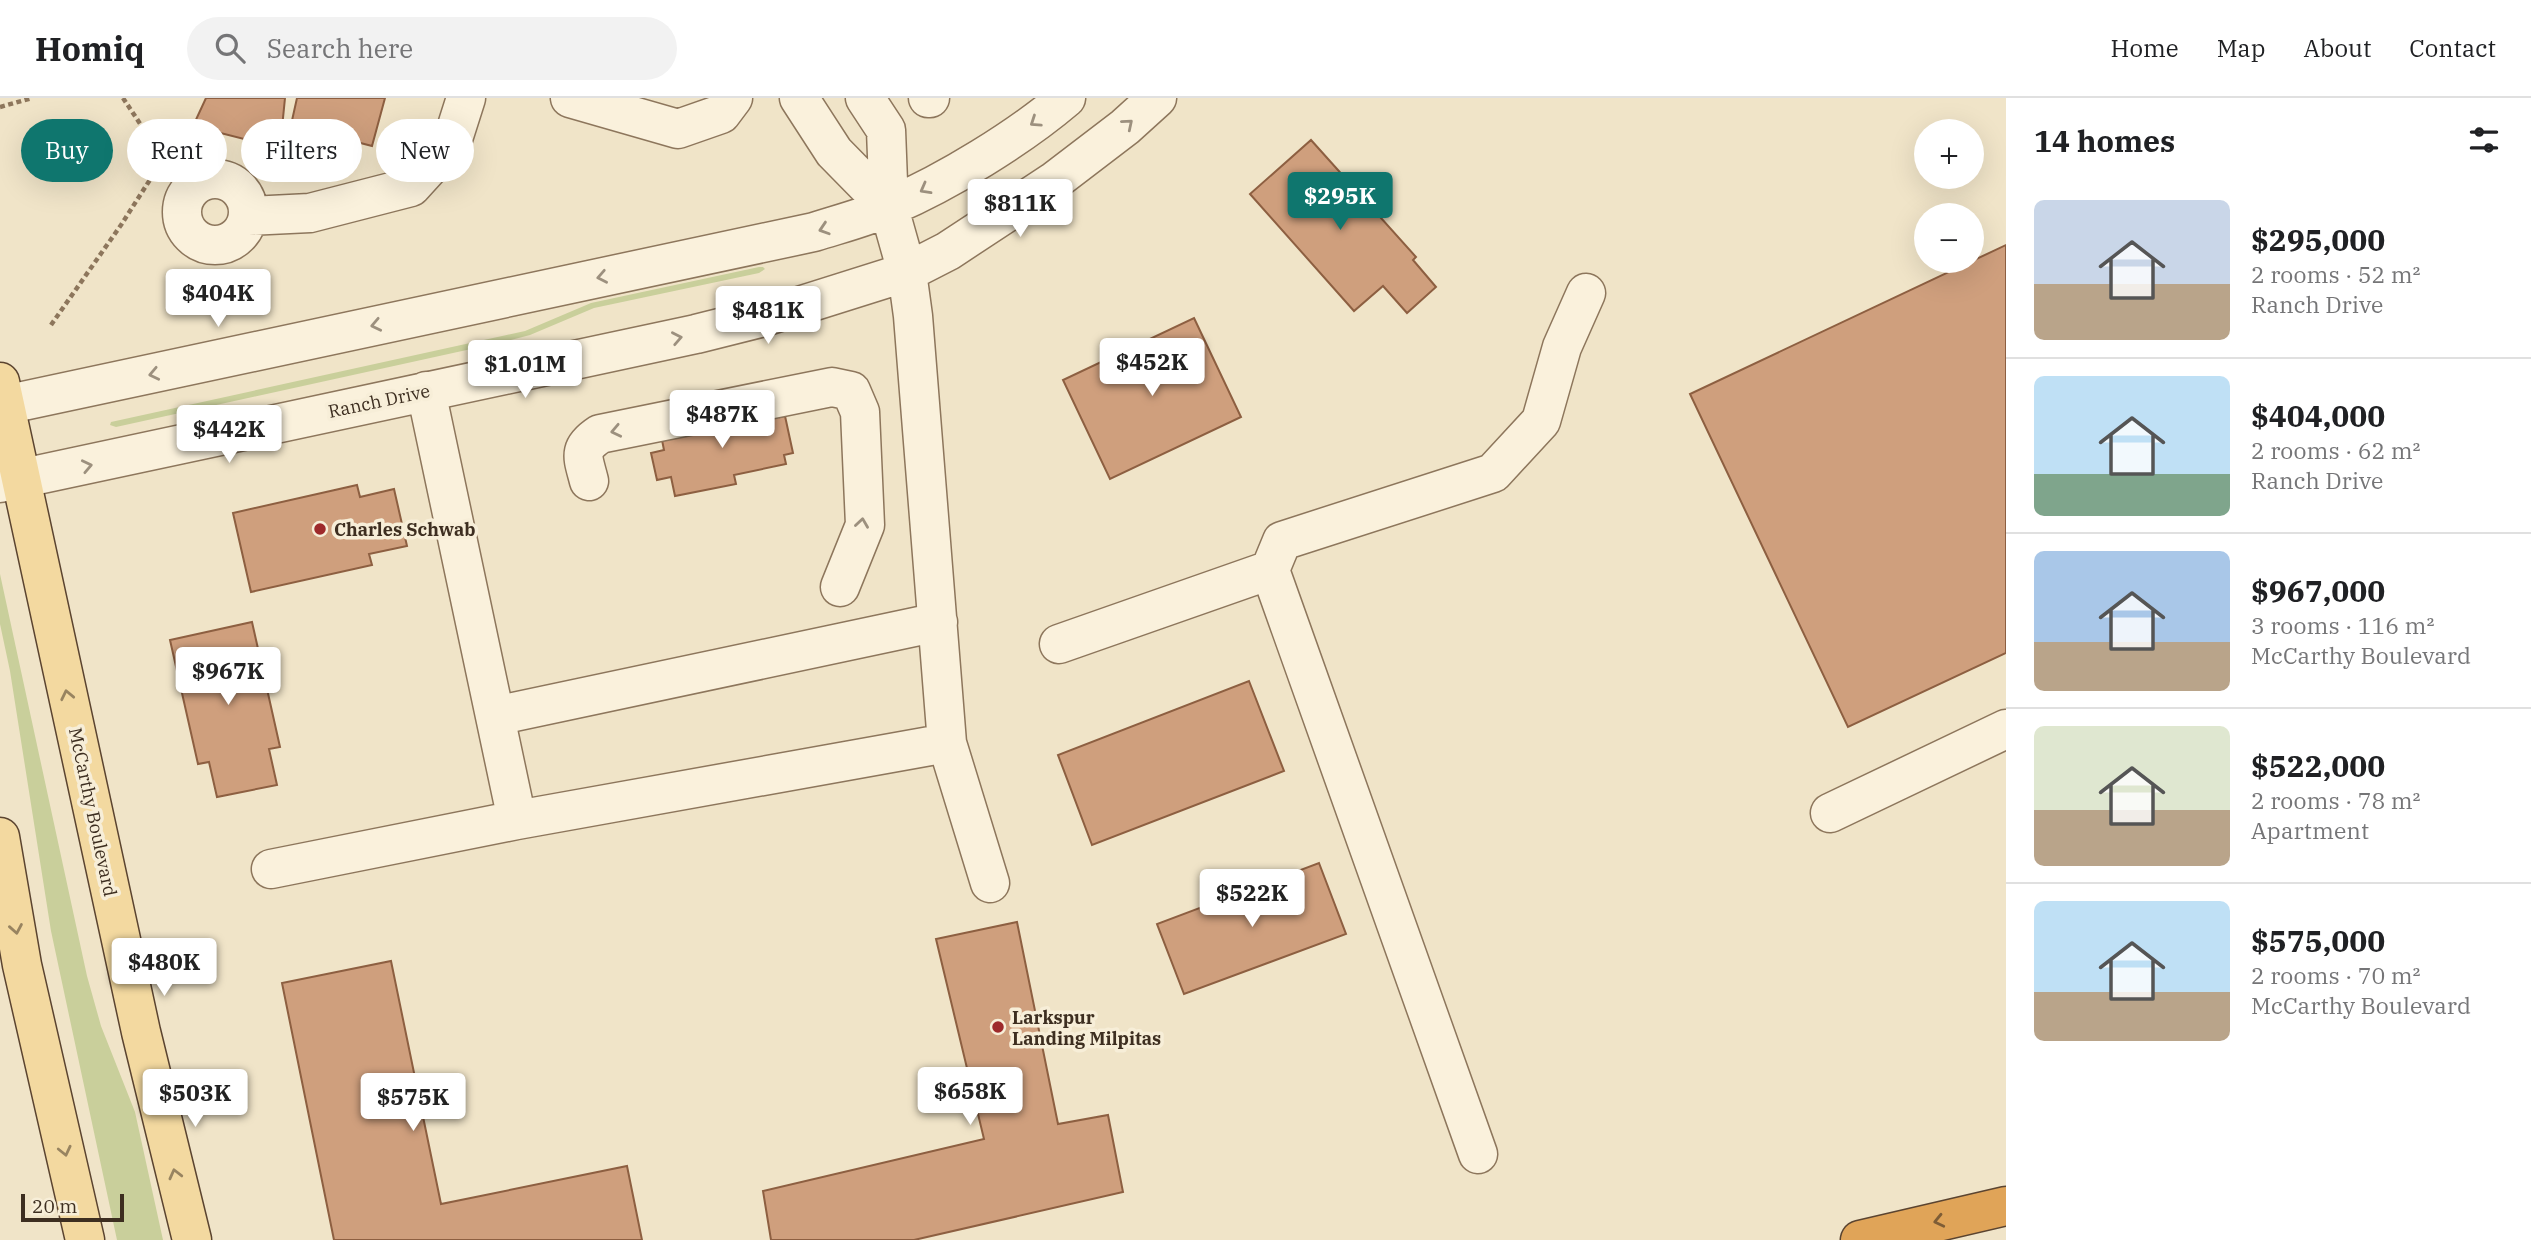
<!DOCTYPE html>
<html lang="en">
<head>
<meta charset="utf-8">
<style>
  body { margin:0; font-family:"IBM Plex Serif",serif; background:#f2f2f2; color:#202124; height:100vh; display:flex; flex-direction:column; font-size:26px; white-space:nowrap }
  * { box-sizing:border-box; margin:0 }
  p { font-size:23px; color:#757577 }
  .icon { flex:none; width:38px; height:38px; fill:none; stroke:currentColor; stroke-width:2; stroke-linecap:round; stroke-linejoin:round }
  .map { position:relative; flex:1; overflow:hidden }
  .side { display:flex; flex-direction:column; background:#fff; width:525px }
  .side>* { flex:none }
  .banner { position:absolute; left:21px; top:21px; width:665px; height:63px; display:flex; gap:14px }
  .controls { position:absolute; left:1914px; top:21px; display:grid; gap:14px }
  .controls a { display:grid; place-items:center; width:70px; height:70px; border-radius:50%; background:#fff; box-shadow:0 7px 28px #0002; font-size:35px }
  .scale { position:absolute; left:21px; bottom:18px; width:103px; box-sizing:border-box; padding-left:7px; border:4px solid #3d2e20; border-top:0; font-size:19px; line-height:24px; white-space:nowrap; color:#3d2e20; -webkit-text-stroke:5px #f7eed8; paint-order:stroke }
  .price { position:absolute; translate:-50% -60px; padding:0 16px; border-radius:7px; background:#fff; color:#222; font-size:23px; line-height:46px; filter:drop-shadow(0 2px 4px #0008) }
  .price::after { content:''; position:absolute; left:50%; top:42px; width:21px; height:16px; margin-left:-10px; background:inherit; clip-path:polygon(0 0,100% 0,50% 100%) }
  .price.on { background:#0f766e; color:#fff }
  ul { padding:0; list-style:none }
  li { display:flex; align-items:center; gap:21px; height:175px; padding:0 28px }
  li+li { border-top:2px solid #e0e0e0 }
  li span { display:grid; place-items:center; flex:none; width:196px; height:140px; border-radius:10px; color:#555 }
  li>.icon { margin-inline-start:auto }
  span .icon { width:84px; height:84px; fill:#fffc; stroke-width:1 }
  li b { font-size:30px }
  h2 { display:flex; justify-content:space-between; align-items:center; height:84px; padding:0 28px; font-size:30px }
  .chip { padding:0 24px; border-radius:32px; background:#fff; box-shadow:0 7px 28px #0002; font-size:24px; line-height:63px }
  .chip.on { background:#0f766e; color:#fff }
  header { display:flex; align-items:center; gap:42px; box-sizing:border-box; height:98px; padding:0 35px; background:#fff; border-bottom:2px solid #e0e0e0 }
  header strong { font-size:33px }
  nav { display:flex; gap:38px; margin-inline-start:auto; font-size:24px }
  .search { width:490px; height:63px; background:#f2f2f2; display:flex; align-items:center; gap:18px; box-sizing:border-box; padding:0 24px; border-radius:38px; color:#757577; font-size:26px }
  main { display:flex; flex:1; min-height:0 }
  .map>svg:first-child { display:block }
  .green { fill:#c9cf9b }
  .building { fill:#cf9f7d; stroke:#8d5f41; stroke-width:2 }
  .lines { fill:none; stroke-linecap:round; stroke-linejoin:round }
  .minor-casing { stroke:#8d765c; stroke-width:41 }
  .major-casing { stroke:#5b4430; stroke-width:41 }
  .highway-casing { stroke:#5b4430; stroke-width:41 }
  .path { stroke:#8d765c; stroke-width:4.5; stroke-dasharray:5 3.5; stroke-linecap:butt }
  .minor { stroke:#faf1dc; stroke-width:38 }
  .major { stroke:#f3d9a0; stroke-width:38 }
  .highway { stroke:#e0a458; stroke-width:38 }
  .oneway { stroke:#9c907e }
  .oneway2 { stroke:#988460 }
  .oneway3 { stroke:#7e5d36 }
  .poi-dot { fill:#9e2a2b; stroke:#f7eed8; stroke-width:2.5 }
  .labels { text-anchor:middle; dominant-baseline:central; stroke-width:7; stroke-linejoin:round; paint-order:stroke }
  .street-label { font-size:18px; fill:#3d2e20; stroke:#f7eed8 }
  .poi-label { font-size:18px; font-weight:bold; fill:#3d2e20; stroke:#f7eed8; text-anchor:start }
</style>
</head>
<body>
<header>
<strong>Homiq</strong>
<div class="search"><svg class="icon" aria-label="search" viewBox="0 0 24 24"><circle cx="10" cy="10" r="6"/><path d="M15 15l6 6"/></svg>Search here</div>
<nav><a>Home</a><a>Map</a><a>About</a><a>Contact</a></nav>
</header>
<main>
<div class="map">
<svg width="2006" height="1142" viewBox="0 0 2006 1142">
  <rect width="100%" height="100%" fill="#f0e4c8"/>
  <path class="green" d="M759,169H763L765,171L759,175L594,210L530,237L503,244L116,329L110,327L111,324L525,233L591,205Z
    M0,476L87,878L101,928L135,1014L163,1142H117L51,833L10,573L0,526Z"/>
  <path class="building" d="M206,0H285L280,50L193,28Z
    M297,0H385L372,48L291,27Z
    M1311,42L1416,159L1413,162L1436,189L1407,215L1383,188L1354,213L1250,96Z
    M2006,147V555L1848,629L1690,296Z
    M1194,220L1241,319L1110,381L1063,282Z
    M777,307L780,319L785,318L793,355L784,357L786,366L734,377L736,386L675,398L671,379L657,382L651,355L664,352L660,332Z
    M357,387L360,399L394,391L407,448L369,456L372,467L251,494L233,415Z
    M252,524L280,649L269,651L277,687L217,699L209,664L198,666L170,542Z
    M1249,583L1284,673L1092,747L1058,657Z
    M1319,765L1346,836L1184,896L1157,826Z
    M1017,824L1058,1026L1108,1017L1123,1094L914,1142H771L763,1093L984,1041L936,841Z
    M391,863L441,1106L627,1068L642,1142H334L282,885Z"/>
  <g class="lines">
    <defs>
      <path id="minor" d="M570,0L678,31L721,16L733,0
        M799,0L834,54L889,110
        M865,0L886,32L889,110L907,174L913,218L947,645L990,785
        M928,0H930
        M182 114a33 33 0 1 1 66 0a33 33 0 1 1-66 0Z
        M248,118L310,115L411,89L452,44L466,0
        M426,293L517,722
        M0,308L814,134C839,126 867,119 891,108C947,84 1019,40 1066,0
        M589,383C583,359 577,351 600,336L832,289L851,293L860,314L865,427L840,489
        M0,385L696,236L764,219L907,174L948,153L1053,84L1125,29L1157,0
        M1059,546L1270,472
        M495,618L938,524
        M1830,715L2006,631
        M271,771L517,722L947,645
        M1478,1056L1270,472L1282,443L1493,375L1541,323L1562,249L1586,195"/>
      <path id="major" d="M0,284L141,934L192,1142
        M0,739L22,867L85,1142"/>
      <path id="highway" d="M1860,1142L2006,1108"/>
    </defs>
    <use href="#minor" class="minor-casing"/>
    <use href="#major" class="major-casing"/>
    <use href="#highway" class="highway-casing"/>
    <path class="path" d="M123,0L141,27L155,40L169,52L195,62L210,81
      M0,9L32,0
      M51,227L121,127L169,52"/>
    <use href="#minor" class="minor"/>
    <use href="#major" class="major"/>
    <use href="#highway" class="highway"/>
  </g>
  <defs><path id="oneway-chevron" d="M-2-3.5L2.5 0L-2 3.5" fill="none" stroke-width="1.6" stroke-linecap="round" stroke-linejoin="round" transform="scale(1.75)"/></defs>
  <g class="oneway">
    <use href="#oneway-chevron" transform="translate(1035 24) rotate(146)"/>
    <use href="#oneway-chevron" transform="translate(1128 26) rotate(-40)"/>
    <use href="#oneway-chevron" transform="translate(925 91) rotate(151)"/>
    <use href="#oneway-chevron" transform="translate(824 131) rotate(162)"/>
    <use href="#oneway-chevron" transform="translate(602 179) rotate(169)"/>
    <use href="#oneway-chevron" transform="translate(376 227) rotate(168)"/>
    <use href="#oneway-chevron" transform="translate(677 240) rotate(-11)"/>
    <use href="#oneway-chevron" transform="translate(154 276) rotate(168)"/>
    <use href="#oneway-chevron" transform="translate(616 333) rotate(168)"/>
    <use href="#oneway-chevron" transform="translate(87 368) rotate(-12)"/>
    <use href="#oneway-chevron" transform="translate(862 425) rotate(-82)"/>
  </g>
  <g class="oneway2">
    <use href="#oneway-chevron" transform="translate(67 597) rotate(-102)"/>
    <use href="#oneway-chevron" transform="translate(16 831) rotate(80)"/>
    <use href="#oneway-chevron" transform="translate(65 1053) rotate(77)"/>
    <use href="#oneway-chevron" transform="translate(175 1076) rotate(-104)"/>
  </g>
  <use class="oneway3" href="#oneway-chevron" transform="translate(1939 1123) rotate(167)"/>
  <g class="poi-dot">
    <circle cx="320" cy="431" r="7"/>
    <circle cx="998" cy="929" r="7"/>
  </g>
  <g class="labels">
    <g class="street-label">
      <text transform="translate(379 303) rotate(-12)">Ranch Drive</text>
      <text transform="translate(93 714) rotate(78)">McCarthy Boulevard</text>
    </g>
    <g class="poi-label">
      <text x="334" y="431">Charles Schwab</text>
      <text x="1012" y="919">Larkspur<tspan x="1012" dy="21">Landing Milpitas</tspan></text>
    </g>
  </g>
</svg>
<div class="controls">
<a>+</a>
<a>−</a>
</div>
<div class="scale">20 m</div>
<b class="price on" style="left:1340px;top:134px">$295K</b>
<b class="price" style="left:1020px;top:141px">$811K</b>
<b class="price" style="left:218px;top:231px">$404K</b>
<b class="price" style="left:768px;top:248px">$481K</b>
<b class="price" style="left:1152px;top:300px">$452K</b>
<b class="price" style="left:525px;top:302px">$1.01M</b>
<b class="price" style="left:722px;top:352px">$487K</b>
<b class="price" style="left:229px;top:367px">$442K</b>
<b class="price" style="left:228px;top:609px">$967K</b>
<b class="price" style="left:1252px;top:831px">$522K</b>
<b class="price" style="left:164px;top:900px">$480K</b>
<b class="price" style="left:970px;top:1029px">$658K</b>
<b class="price" style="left:195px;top:1031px">$503K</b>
<b class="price" style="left:413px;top:1035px">$575K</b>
<div class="banner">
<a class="chip on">Buy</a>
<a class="chip">Rent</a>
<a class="chip">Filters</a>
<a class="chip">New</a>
</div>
</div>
<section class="side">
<h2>14 homes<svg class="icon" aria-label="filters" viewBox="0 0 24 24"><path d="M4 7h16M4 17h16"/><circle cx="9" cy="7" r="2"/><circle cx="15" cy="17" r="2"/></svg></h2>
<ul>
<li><span style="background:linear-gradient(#c9d6e8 60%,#b9a48a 0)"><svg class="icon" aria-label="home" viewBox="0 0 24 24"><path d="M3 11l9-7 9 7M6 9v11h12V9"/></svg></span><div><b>$295,000</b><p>2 rooms · 52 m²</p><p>Ranch Drive</p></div></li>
<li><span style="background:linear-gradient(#bfe0f5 70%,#7fa58c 0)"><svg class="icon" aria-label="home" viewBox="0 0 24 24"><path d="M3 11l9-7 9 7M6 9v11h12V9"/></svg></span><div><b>$404,000</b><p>2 rooms · 62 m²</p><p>Ranch Drive</p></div></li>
<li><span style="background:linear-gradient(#a9c7e8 65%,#b9a48a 0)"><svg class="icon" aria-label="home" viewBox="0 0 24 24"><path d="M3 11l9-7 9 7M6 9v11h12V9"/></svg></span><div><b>$967,000</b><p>3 rooms · 116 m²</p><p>McCarthy Boulevard</p></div></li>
<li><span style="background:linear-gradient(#dfe7d0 60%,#b9a48a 0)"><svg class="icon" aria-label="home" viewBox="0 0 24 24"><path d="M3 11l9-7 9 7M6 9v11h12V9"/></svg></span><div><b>$522,000</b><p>2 rooms · 78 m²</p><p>Apartment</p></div></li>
<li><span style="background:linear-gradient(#bfe0f5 65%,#b9a48a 0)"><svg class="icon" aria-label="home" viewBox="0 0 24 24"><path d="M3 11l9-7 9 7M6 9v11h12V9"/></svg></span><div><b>$575,000</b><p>2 rooms · 70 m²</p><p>McCarthy Boulevard</p></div></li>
</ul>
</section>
</main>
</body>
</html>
